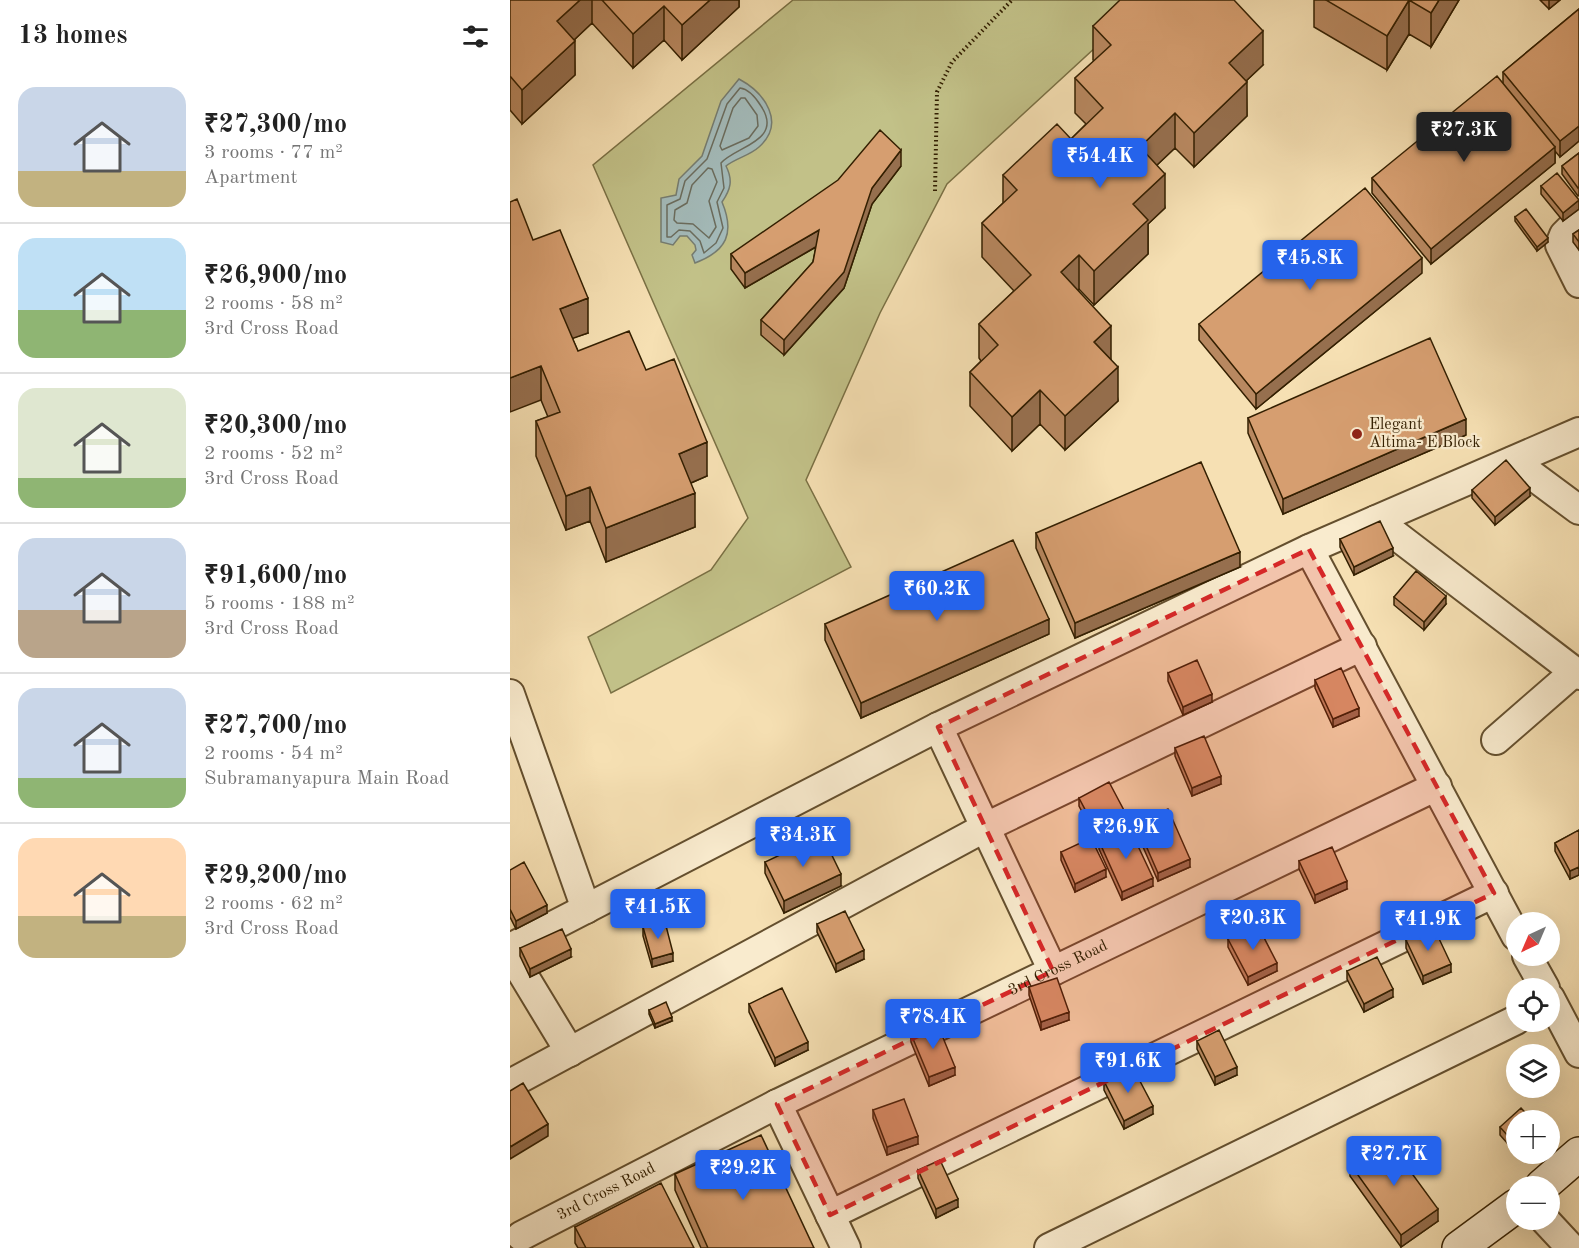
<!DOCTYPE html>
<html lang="en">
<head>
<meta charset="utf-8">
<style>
  body { margin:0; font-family:"Old Standard TT",serif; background:#f2f2f2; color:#222; height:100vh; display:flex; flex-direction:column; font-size:22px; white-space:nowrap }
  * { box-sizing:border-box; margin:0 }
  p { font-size:20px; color:#767676 }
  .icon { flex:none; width:33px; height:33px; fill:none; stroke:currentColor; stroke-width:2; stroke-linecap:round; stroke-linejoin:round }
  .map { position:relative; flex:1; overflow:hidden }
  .drawer { display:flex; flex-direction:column; background:#fff; width:510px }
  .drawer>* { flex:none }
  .needle { width:39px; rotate:224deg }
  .fabs { position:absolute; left:996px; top:912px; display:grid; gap:12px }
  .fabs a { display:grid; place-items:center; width:54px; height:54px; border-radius:50%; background:#fff; box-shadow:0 6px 24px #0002; font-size:30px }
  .price { position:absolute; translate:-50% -51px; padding:0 14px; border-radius:6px; background:#2563eb; color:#fff; font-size:20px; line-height:39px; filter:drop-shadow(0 2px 3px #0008) }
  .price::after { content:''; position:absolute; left:50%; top:36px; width:18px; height:14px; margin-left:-9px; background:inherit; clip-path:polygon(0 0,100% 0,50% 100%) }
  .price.on { background:#222; color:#fff }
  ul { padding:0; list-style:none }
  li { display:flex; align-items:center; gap:18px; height:150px; padding:0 18px }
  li+li { border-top:2px solid #e0e0e0 }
  li span { display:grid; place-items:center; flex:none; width:168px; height:120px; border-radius:18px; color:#555 }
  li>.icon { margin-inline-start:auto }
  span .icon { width:72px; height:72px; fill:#fffc; stroke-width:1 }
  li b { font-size:26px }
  h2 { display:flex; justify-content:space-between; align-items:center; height:72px; padding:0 18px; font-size:26px }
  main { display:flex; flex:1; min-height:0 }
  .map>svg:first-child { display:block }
  .green { fill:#c2c188; stroke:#7a7044; stroke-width:1.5 }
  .water { fill:#a3bab9; stroke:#767c6f; stroke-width:1.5 }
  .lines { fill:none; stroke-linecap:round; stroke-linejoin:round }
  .shore { stroke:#6b6c5d; stroke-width:1.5 }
  .street-casing { stroke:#644f2e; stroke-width:32 }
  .secondary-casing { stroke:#331f01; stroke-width:36 }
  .path { stroke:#331f01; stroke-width:4; stroke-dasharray:1.5 3; stroke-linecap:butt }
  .street { stroke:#f9ebce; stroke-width:28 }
  .secondary { stroke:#f9ebce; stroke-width:33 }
  .wall { fill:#b88860; stroke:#331f01; stroke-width:1.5 }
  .shaded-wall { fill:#966f4e; stroke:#331f01; stroke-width:1.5 }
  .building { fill:#d69e70; stroke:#331f01; stroke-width:1.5 }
  .marked { fill:#d62828; fill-opacity:0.2; stroke:#d62828; stroke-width:4.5; stroke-dasharray:12 8; stroke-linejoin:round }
  .poi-dot { fill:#8f2418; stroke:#f9ebce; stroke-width:2 }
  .labels { text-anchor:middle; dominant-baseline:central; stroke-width:4.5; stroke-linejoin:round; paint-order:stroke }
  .poi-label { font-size:16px; fill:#331f01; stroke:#f9ebce; text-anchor:start }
  .street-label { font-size:16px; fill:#331f01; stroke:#f9ebce }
</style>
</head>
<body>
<main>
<section class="drawer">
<h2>13 homes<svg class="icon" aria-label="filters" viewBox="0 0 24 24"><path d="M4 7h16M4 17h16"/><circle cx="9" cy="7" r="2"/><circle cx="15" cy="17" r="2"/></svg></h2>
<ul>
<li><span style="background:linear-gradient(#c9d6e8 70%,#c2b280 0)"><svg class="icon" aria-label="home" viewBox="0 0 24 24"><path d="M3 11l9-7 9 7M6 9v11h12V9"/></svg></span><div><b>₹27,300/mo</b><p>3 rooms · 77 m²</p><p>Apartment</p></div></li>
<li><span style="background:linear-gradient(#bfe0f5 60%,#8fb573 0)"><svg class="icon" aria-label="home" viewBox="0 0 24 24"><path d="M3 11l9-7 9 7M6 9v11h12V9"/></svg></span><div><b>₹26,900/mo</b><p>2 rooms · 58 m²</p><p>3rd Cross Road</p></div></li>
<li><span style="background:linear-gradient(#dfe7d0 75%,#8fb573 0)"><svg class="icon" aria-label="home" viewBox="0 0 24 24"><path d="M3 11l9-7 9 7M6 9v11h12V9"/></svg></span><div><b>₹20,300/mo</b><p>2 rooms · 52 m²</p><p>3rd Cross Road</p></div></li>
<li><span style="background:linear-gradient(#c9d6e8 60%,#b9a48a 0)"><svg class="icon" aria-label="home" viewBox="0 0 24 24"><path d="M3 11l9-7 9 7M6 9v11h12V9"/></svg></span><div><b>₹91,600/mo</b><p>5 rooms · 188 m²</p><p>3rd Cross Road</p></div></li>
<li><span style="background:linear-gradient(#c9d6e8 75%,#8fb573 0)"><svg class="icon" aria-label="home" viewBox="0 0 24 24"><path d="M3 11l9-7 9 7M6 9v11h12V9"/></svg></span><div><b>₹27,700/mo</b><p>2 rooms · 54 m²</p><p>Subramanyapura Main Road</p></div></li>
<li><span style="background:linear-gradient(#ffd9b3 65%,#c2b280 0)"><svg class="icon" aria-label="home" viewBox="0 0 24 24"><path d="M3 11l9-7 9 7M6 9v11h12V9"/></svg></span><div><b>₹29,200/mo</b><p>2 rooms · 62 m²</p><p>3rd Cross Road</p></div></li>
</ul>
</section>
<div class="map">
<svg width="1069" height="1248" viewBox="0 0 1069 1248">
  <rect width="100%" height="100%" fill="#f6e0b3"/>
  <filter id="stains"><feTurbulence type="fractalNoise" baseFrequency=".00333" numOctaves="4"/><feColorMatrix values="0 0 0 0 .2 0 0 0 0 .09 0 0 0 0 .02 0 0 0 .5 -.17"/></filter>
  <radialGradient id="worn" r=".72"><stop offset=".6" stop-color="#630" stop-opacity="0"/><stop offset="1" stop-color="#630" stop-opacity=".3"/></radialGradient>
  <path class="green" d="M283,0H637L437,184L370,313L296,480L341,567L101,693L78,637L201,570L238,518L83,165Z"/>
  <path class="water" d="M229,79C255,93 276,123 249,147C239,156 226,158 216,166C223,180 221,189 212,202C225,233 217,251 185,263L182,255L186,250L185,245L177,236H170L163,245L151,242V198L166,195L169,179L192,156L211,101Z"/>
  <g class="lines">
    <path class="shore" d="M230,88C239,89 246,98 251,106C274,141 226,146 211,163L214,188L207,202L213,228L206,243L194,253L190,241L180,231L169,230L161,237H157V205L170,199L175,181L197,159L217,104Z
      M231,98H235L247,115L248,126L239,138L212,150L210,146L223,108Z
      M198,168L202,169L207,182L199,201L206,227L199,238L183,224L167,223L164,220L165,210L177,203L182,185Z"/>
    <defs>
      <g id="street">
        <path d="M1069,220L1054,235L1050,245L1069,283"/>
        <path d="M1003,461L1069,510"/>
        <path d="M866,520L1069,675"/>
        <path d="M799,549L1006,936"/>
        <path d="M0,694L76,909"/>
        <path d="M428,727L543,971"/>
        <path d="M986,740L1063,673"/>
        <path d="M0,948L428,727L799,549L1069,432"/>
        <path d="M0,953L60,1052"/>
        <path d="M1017,956L1035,988"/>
        <path d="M1040,998L1069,1053"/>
        <path d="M0,1084L476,827L852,646"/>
        <path d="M267,1104L336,1248"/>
        <path d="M320,1215L984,893"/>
        <path d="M1035,1220L1061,1248"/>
        <path id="s1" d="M11,1236L267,1104L927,786"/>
        <path d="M539,1248L1006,1020"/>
      </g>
      <path id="secondary" d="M1032,1186L1069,1154
        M949,1248L1006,1206"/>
    </defs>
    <use href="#street" class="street-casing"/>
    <use href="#secondary" class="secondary-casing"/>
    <path class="path" d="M425,191L427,92L442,62L502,0"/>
    <use href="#street" class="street"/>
    <use href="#secondary" class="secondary"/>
  </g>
  <path class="wall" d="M0,0H229V7L172,60L154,40L123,68L82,23L64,40L65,75L12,124L0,110Z
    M804,0H949L921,47L899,34L877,70L804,27Z
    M1030,0H1050L1039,9Z
    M1069,9V141L1050,157L1045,151V163L921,264L862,193V178L993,83V72Z
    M583,26L753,65L736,81L737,116L684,167L665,148L647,165L655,208L638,224V254L584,305L569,289L568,290L601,360L608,401L555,450L530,424L502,451L460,406V372L471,361L469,358V324L504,291L472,257V223L493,203V175L561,139L576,124L565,113V78L584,61L583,60Z
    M1069,153V195L1068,196L1052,174V166Z
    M391,166L362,204L334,288L274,355L251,335V320L303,262L306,247L235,288L221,269V254Z
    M1031,186L1069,209L1053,221L1031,194Z
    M1005,217L1038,242L1027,251L1005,221Z
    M1069,230V250L1063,242V234Z
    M23,240L78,333L62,338L68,351L136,370L197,476L181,483L185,527L96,562L80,521L56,530L26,456V421L38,417L31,400Z
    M912,273L746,409L689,340V324Z
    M738,418L956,435L773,514L738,433Z
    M962,490L1020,496L985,525L962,498Z
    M526,533L730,567L565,638L526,548Z
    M830,539L883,556L844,575L830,547Z
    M884,597L936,604L914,630L884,605Z
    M315,624L539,634L351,718L315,640Z
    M658,673L702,702L673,715L658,681Z
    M805,680L849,716L823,727L805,688Z
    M665,748L711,784L682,796L665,756Z
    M569,798L617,824L587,840L569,806Z
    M626,823L680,867L648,881L626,831Z
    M1069,830V875L1060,879L1045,851V843Z
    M589,841L643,886L612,900L589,849Z
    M551,852L596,877L565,892L551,860Z
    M789,861L837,889L805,903L789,869Z
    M255,862L331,886L274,913L255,873Z
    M0,870L37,913L6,929L0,917Z
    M307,924L354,959L326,972L307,932Z
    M133,927L163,961L142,967L133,936Z
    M718,939L767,971L738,985L718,947Z
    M896,940L941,972L913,984L896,948Z
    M10,948L61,957L20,977L10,956Z
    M837,971L883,997L854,1012L837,979Z
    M519,987L559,1020L531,1030L519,995Z
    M239,1004L298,1050L265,1066L239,1012Z
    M139,1010L162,1021L145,1028L139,1014Z
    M401,1034L445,1075L419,1086L401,1042Z
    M687,1041L727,1075L705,1085L687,1049Z
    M594,1081L643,1114L614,1129L594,1090Z
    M363,1110L408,1144L377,1155L363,1118Z
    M1006,1120V1153L990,1135V1127Z
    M840,1164L928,1221L891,1247L840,1176Z
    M408,1170L448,1207L426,1218L408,1178Z
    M165,1174L304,1248H191L165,1190Z
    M65,1227L184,1248H68L65,1243Z"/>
  <path class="shaded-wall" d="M70,0H82V23L47,56V21Z
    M200,0H229V7L172,60V25Z
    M899,0V34L877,70V36Z
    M929,0H949L921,47V13Z
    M1039,0H1050L1039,9Z
    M154,6V40L123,68V34Z
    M753,31V65L719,97V63Z
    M65,41V75L12,124V90Z
    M737,82V116L684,167V133Z
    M665,113V148L630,181V147Z
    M1069,126V141L1050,157V141Z
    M1045,147V163L921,264V249Z
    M391,150V166L362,204L334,288L274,355V340L362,188Z
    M655,174V208L638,224V254L584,305V271L623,204Z
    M1069,200V209L1053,221V213Z
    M309,230V245L235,288V273Z
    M1038,238V242L1027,251V247Z
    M569,255V289L551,306V272Z
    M912,258V273L746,409V394Z
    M78,298V333L50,343V309Z
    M601,326V360L584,342Z
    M31,366V400L0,412V378Z
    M608,367V401L555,450V416Z
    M530,390V424L502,451V417Z
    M956,419V435L773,514V499Z
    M197,442V476L169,488V454Z
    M80,487V521L56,530V496Z
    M1020,488V496L985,525V517Z
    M185,493V527L96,562V528Z
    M883,548V556L844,575V567Z
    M730,552V567L565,638V623Z
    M936,596V604L914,630V622Z
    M539,619V634L351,718V703Z
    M702,694V702L673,715V707Z
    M849,708V716L823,727V719Z
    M711,776V784L682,796V788Z
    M617,816V824L587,840V832Z
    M680,859V867L648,881V873Z
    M1069,867V875L1060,879V871Z
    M596,869V877L565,892V884Z
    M331,874V886L274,913V901Z
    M643,878V886L612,900V892Z
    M837,881V889L805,903V895Z
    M37,905V913L6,929V921Z
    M61,949V957L20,977V969Z
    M354,950V959L326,972V964Z
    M163,953V961L142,967V959Z
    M767,963V971L738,985V977Z
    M941,964V972L913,984V976Z
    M883,989V997L854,1012V1004Z
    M559,1012V1020L531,1030V1022Z
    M162,1017V1021L145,1028V1024Z
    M298,1042V1050L265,1066V1058Z
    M445,1067V1075L419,1086V1077Z
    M727,1067V1075L705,1085V1077Z
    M643,1106V1114L614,1129V1121Z
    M38,1124V1136L0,1159V1147Z
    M408,1136V1144L377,1155V1147Z
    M448,1199V1207L426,1218V1209Z
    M928,1209V1221L891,1247V1235Z"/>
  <path class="building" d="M0,0H70L47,21L65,41L12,90L0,76Z
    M92,0H200L172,25L154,6L123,34Z
    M610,0H724L753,31L719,63L737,82L684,133L665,113L630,147L655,174L623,204L638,220L584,271L569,255L551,272L601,326L584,342L608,367L555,416L530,390L502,417L460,372L488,345L469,324L521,275L472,223L507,190L493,175L547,124L561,139L593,108L565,78L601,45L583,26Z
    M816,0H929L921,13L899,0L877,36Z
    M1069,9V126L1050,141L993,72Z
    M987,76L1045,147L921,249L862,178Z
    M370,130L391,150L362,188L334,272L274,340L251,320L303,262L309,230L235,273L221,254L328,180Z
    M1069,153V187L1068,188L1052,166Z
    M1047,173L1069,200L1053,213L1031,186Z
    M855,188L912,258L746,394L689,324Z
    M7,199L23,240L50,230L78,298L50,309L68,351L119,331L136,370L164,359L197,442L169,454L185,493L96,528L80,487L56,496L26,421L50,412L31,366L0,378V202Z
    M1016,209L1038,238L1027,247L1005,217Z
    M1069,230V242L1063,234Z
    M920,338L956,419L773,499L738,418Z
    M996,460L1020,488L985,517L962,490Z
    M691,462L730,552L565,623L526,533Z
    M870,521L883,548L844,567L830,539Z
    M503,540L539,619L351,703L315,624Z
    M906,571L936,596L914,622L884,597Z
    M687,660L702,694L673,707L658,673Z
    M831,668L849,708L823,719L805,680Z
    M694,736L711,776L682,788L665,748Z
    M599,782L617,816L587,832L569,798Z
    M658,809L680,859L648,873L626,823Z
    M619,827L643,878L612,892L589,841Z
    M1069,830V867L1060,871L1045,843Z
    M312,835L331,874L274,901L255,862Z
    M581,838L596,869L565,884L551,852Z
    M822,847L837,881L805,895L789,861Z
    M14,862L37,905L6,921L0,909V870Z
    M335,911L354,950L326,964L307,924Z
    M155,922L163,953L142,959L133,927Z
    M747,924L767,963L738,977L718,939Z
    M924,928L941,964L913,976L896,940Z
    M52,929L61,949L20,969L10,948Z
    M867,957L883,989L854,1004L837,971Z
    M547,978L559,1012L531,1022L519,987Z
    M272,988L298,1042L265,1058L239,1004Z
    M156,1002L162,1017L145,1024L139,1010Z
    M427,1023L445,1067L419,1077L401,1034Z
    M709,1030L727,1067L705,1077L687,1041Z
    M622,1066L643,1106L614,1121L594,1081Z
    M13,1083L38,1124L0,1147V1091Z
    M394,1099L408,1136L377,1147L363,1110Z
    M1011,1108L1022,1120H1006V1145L990,1127Z
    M251,1135L304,1248H198L165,1174Z
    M876,1138L928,1209L891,1235L840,1164Z
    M430,1160L448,1199L426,1209L408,1170Z
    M151,1183L184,1248H76L65,1227Z"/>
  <path class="marked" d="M799,549L984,893L320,1215L267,1104L543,971L428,727Z"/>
  <circle class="poi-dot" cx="847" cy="434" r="6"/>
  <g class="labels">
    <g class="poi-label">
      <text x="859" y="425">Elegant<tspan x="859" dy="18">Altima- E Block</tspan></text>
    </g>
    <g class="street-label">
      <text stroke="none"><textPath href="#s1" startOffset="600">3rd Cross Road</textPath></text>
      <text stroke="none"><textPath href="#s1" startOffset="96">3rd Cross Road</textPath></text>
    </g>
  </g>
  <rect width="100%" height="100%" filter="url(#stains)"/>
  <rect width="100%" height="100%" fill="url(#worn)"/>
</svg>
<div class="fabs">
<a><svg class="needle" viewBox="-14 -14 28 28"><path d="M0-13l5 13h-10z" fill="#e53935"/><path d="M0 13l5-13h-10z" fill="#767676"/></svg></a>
<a><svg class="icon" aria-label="locate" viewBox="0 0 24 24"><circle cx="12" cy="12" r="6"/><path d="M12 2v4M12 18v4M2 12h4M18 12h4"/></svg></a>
<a><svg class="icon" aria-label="layers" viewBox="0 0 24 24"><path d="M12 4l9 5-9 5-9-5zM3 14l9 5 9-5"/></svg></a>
<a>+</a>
<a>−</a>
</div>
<b class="price on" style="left:954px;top:163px">₹27.3K</b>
<b class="price" style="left:590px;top:189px">₹54.4K</b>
<b class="price" style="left:800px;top:291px">₹45.8K</b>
<b class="price" style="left:427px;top:622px">₹60.2K</b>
<b class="price" style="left:616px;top:860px">₹26.9K</b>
<b class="price" style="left:293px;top:868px">₹34.3K</b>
<b class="price" style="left:148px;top:940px">₹41.5K</b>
<b class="price" style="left:743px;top:951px">₹20.3K</b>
<b class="price" style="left:918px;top:952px">₹41.9K</b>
<b class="price" style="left:423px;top:1050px">₹78.4K</b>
<b class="price" style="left:618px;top:1094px">₹91.6K</b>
<b class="price" style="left:884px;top:1187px">₹27.7K</b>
<b class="price" style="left:233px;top:1201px">₹29.2K</b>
</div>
</main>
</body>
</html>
